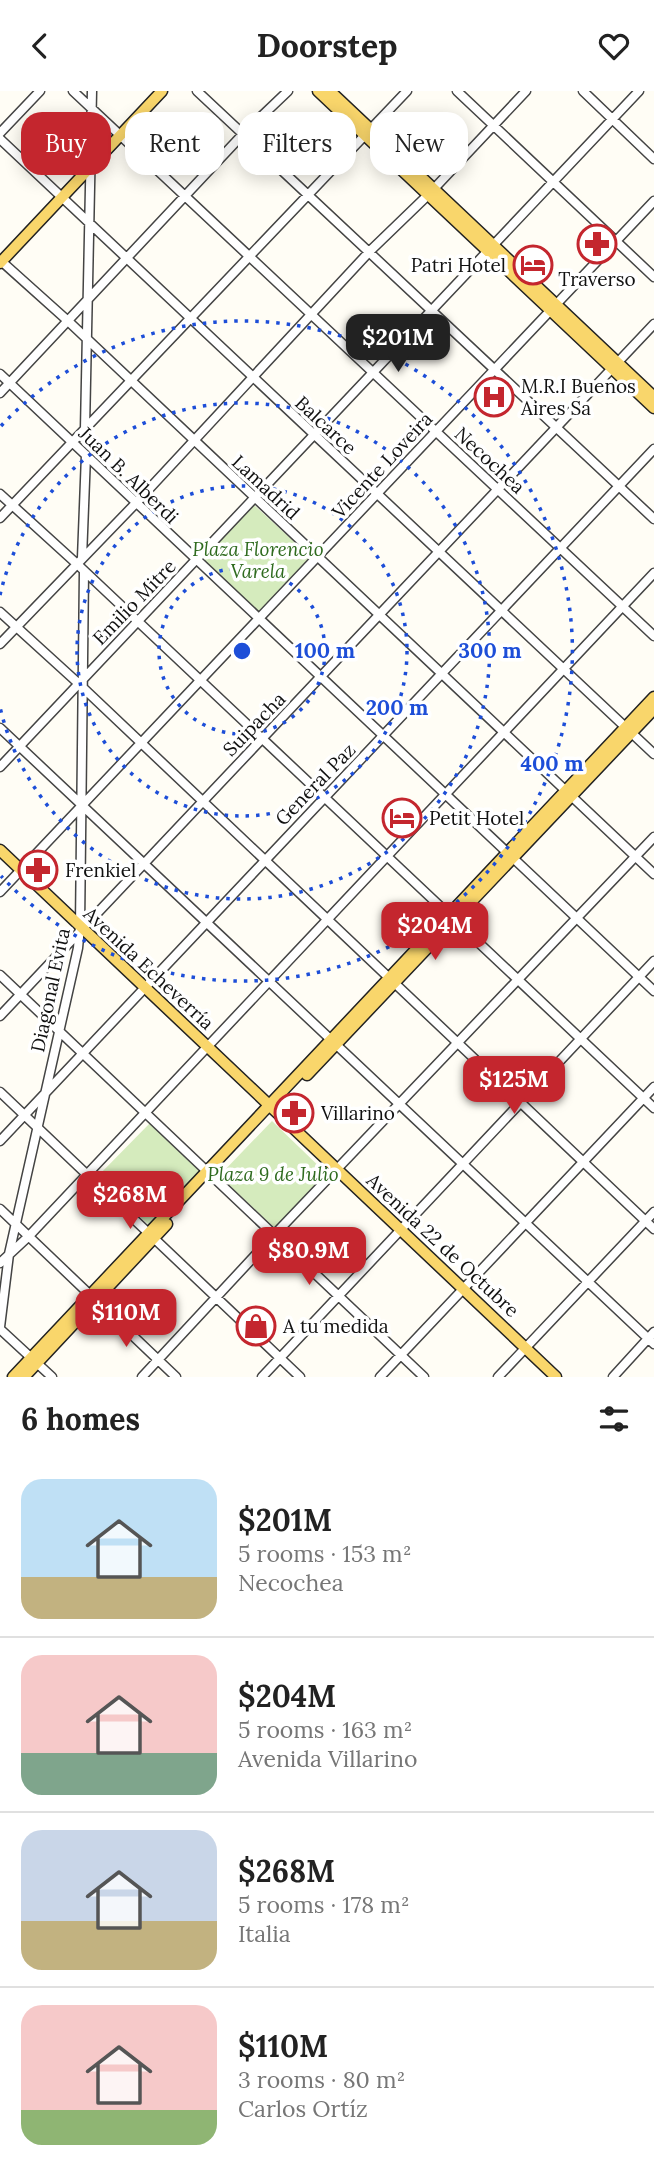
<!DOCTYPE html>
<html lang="en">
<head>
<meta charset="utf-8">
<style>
  body { margin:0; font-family:Lora,serif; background:#f2f2f2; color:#222; height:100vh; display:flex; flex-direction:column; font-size:26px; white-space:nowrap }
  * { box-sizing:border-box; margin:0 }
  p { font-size:23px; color:#767676 }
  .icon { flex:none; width:38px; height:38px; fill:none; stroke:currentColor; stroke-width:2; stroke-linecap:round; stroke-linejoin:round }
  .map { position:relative; height:1286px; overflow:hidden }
  .details { display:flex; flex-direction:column; background:#fff; flex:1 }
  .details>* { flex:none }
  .top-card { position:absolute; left:21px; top:21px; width:612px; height:63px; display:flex; gap:14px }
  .price { position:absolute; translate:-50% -60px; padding:0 16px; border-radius:14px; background:#c4262e; color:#fff; font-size:23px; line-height:46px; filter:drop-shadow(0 2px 4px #0008) }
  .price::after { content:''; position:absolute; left:50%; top:42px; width:21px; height:16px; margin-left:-10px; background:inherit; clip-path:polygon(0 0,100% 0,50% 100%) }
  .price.current { background:#222; color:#fff }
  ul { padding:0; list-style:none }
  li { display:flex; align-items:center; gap:21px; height:175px; padding:0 21px }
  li+li { border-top:2px solid #e0e0e0 }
  li span { display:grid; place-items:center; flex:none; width:196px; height:140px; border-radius:21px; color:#555 }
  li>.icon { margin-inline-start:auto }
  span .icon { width:84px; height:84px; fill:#fffc; stroke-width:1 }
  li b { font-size:30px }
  h2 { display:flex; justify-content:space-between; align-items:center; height:84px; padding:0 21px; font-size:30px }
  .pill { padding:0 24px; border-radius:21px; background:#fff; box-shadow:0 4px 18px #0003; font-size:24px; line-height:63px }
  .pill.current { background:#c4262e; color:#fff }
  header { display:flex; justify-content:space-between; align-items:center; height:91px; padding:0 21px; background:#fff; font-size:32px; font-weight:700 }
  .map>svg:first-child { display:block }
  .green { fill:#d5ebbd }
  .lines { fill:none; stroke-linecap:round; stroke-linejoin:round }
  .minor-casing { stroke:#444; stroke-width:11 }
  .major-casing { stroke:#222; stroke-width:13 }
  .minor { stroke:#fff; stroke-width:8 }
  .major { stroke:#f9d66b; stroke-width:10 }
  .ring { fill:none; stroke:#1d4ed8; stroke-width:3.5; stroke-dasharray:3.5 7 }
  .labels { text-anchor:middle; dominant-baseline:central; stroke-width:7; stroke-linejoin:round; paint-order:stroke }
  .poi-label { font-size:19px; fill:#111; stroke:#fff; text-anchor:start }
  .street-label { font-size:19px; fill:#111; stroke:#fff }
  .park-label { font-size:19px; font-style:italic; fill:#2f6b1f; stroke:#fff }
  .centre { fill:#1d4ed8; stroke:#fff; stroke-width:3.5 }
  .ring-label { font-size:21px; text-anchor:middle; font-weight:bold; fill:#1d4ed8; stroke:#fff; stroke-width:7; stroke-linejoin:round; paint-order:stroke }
</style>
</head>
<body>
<header><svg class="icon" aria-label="back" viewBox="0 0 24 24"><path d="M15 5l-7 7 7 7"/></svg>Doorstep<svg class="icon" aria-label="heart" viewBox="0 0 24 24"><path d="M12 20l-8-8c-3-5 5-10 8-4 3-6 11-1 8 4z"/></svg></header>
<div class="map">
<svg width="654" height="1286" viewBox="0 0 654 1286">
  <rect width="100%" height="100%" fill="#fffdf5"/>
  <path class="green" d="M254,414L314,469L260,523L202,469Z
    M272,1030L327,1083L275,1137L219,1085Z
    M151,1031L201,1081L149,1134L97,1086Z"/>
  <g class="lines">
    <defs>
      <path id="minor" d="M73,0L654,545
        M197,0L654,428
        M457,0L654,186
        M583,0L654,68
        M0,42L40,0
        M0,48L654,663
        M0,169L68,230L654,783
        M0,283L654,900
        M0,302L244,42L288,0
        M85,338L92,0
        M0,403L77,473L654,1017
        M0,427L407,0
        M82,467L86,364
        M0,521L78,592L654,1138
        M0,553L136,412L370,160L428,104L526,0
        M0,637L654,1253
        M0,676L639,0
        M0,801L654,110
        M0,884L424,1286
        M0,925L654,233
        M0,1001L300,1286
        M0,1050L654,358
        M0,1118L176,1286
        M0,1172L29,1145L654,482
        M0,1236L9,1163L78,857L80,836L84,480
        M0,1238L52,1286
        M142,1286L275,1143L654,746
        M262,1286L654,870
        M380,1286L654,996
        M498,1286L654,1121
        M613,1286L654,1241"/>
      <path id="major" d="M318,0L654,317
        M330,0L654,306
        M0,172L162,0
        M0,759L556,1286
        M307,984L654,618
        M13,1286L654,606
        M24,1286L167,1133"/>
    </defs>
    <use href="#minor" class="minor-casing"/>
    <use href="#major" class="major-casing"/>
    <use href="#minor" class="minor"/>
    <use href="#major" class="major"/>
  </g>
  <g class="ring">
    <circle cx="242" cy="560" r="83"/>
    <circle cx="242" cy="560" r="165"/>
    <path d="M0 504A248 248 0 1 1 0 616"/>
    <path d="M1 335A330 330 0 1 1 1 785"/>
  </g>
  <defs>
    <symbol id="pharmacy-ring" viewBox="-11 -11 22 22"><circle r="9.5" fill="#fff" stroke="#c4262e" stroke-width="1.5"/><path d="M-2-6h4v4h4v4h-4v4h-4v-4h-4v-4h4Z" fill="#c4262e"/></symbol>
    <symbol id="hotel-ring" viewBox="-11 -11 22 22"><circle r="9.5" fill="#fff" stroke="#c4262e" stroke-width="1.5"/><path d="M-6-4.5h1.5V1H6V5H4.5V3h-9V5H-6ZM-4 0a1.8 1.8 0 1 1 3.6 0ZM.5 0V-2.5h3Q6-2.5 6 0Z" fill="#c4262e"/></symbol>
    <symbol id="hospital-ring" viewBox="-11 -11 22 22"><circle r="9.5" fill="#fff" stroke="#c4262e" stroke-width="1.5"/><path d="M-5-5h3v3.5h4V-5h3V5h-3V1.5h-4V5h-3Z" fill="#c4262e"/></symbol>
    <symbol id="shop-ring" viewBox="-11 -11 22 22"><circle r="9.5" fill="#fff" stroke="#c4262e" stroke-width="1.5"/><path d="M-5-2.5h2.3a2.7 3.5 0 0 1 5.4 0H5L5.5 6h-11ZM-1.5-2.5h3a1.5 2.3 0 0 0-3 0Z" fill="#c4262e"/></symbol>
  </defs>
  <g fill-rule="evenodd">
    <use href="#pharmacy-ring" x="575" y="131" width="44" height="44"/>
    <use href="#hotel-ring" x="511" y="152" width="44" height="44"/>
    <use href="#hospital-ring" x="472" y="284" width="44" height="44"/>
    <use href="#hotel-ring" x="380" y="705" width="44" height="44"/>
    <use href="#pharmacy-ring" x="16" y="757" width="44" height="44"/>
    <use href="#pharmacy-ring" x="272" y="1000" width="44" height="44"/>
    <use href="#shop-ring" x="234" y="1213" width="44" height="44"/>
  </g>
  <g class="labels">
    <g class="poi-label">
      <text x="506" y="174" text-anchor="end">Patri Hotel</text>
      <text x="597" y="188" text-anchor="middle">Traverso</text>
      <text x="521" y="295">M.R.I Buenos<tspan x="521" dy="22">Aires Sa</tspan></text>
      <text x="429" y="727">Petit Hotel</text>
      <text x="65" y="779">Frenkiel</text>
      <text x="321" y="1022">Villarino</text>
      <text x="283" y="1235">A tu medida</text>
    </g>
    <g class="street-label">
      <text transform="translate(326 334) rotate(43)">Balcarce</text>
      <text transform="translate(490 369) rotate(43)">Necochea</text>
      <text transform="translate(382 374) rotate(-47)">Vicente Loveira</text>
      <text transform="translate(129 384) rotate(44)">Juan B. Alberdi</text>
      <text transform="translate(266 396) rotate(43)">Lamadrid</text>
      <text transform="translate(134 511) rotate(-46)">Emilio Mitre</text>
      <text transform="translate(254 633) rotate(-46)">Suipacha</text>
      <text transform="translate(315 693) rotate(-46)">General Paz</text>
      <text transform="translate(149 877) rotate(43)">Avenida Echeverría</text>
      <text transform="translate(50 899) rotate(-78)">Diagonal Evita</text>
      <text transform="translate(443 1154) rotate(43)">Avenida 22 de Octubre</text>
    </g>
    <g class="park-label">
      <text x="258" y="458">Plaza Florencio<tspan x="258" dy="22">Varela</tspan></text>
      <text x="273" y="1083">Plaza 9 de Julio</text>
    </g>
  </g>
  <circle cx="242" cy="560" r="10" class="centre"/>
  <g class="ring-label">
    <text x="325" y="567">100 m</text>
    <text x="490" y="567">300 m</text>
    <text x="397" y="624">200 m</text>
    <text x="552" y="680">400 m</text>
  </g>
</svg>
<b class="price current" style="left:398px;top:283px">$201M</b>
<b class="price" style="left:435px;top:871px">$204M</b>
<b class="price" style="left:514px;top:1025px">$125M</b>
<b class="price" style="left:130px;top:1140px">$268M</b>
<b class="price" style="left:309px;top:1196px">$80.9M</b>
<b class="price" style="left:126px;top:1258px">$110M</b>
<div class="top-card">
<a class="pill current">Buy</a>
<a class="pill">Rent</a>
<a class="pill">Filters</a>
<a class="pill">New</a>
</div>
</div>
<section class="details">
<h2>6 homes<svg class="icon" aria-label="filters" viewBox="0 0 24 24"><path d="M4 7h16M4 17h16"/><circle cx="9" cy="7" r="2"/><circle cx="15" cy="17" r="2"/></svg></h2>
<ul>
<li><span style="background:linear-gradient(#bfe0f5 70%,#c2b280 0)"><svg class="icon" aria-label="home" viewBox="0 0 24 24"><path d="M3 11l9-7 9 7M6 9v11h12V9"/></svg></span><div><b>$201M</b><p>5 rooms · 153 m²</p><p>Necochea</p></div></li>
<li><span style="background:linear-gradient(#f6c9c9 70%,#7fa58c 0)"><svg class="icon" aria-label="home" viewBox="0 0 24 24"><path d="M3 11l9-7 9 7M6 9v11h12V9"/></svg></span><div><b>$204M</b><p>5 rooms · 163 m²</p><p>Avenida Villarino</p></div></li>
<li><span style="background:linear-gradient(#c9d6e8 65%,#c2b280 0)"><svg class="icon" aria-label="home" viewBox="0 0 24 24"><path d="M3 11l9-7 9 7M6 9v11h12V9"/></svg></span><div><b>$268M</b><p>5 rooms · 178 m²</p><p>Italia</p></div></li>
<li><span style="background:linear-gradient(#f6c9c9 75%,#8fb573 0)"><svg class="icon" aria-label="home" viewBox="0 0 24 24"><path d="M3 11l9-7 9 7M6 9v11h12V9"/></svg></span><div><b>$110M</b><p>3 rooms · 80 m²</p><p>Carlos Ortíz</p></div></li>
</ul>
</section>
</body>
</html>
